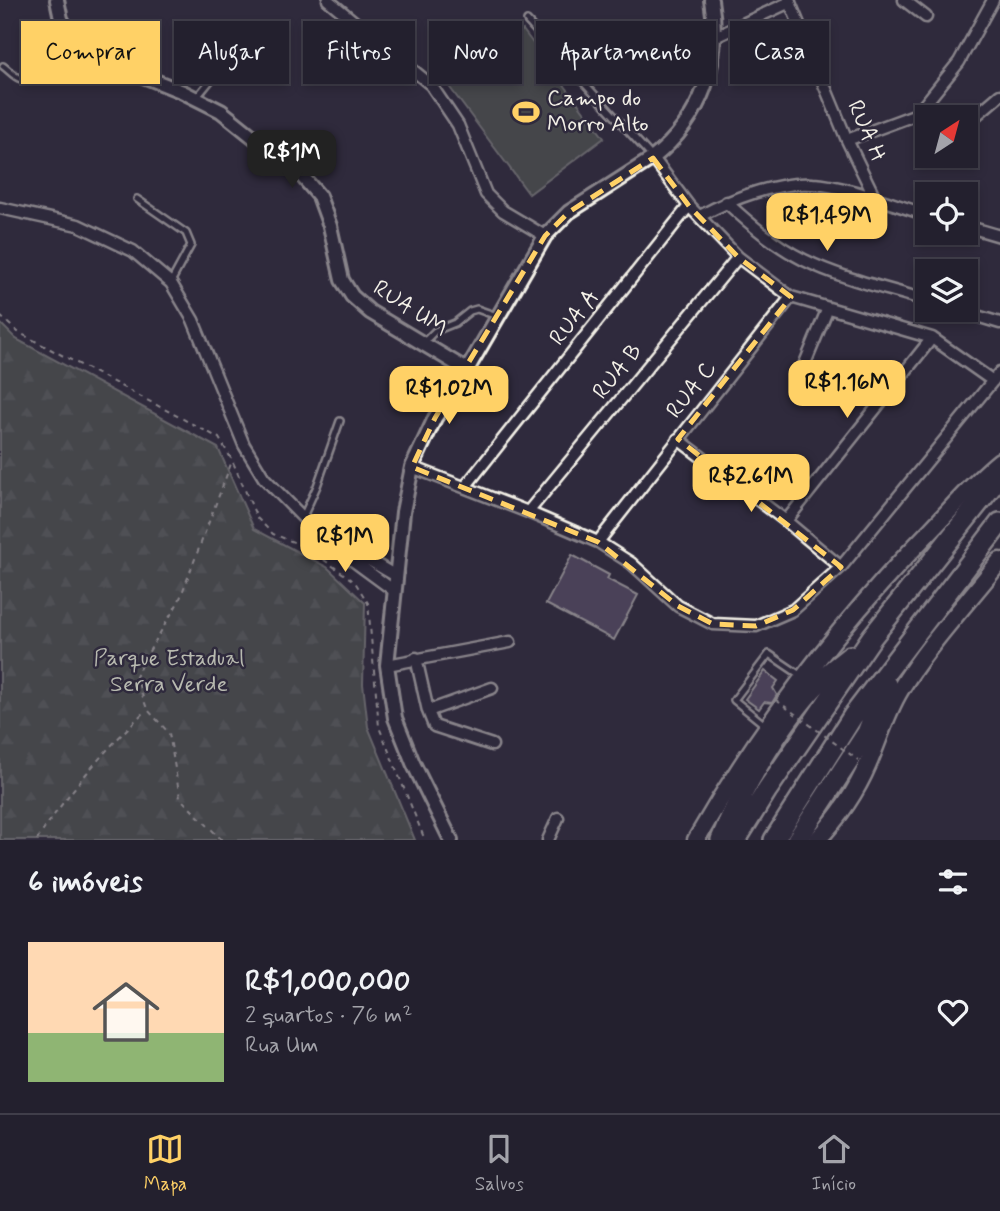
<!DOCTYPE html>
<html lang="pt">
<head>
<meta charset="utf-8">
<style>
  body { margin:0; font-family:Mynerve,sans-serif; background:#2b2836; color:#f1f3f6; height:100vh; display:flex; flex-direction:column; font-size:26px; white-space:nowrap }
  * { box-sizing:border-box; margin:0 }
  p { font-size:23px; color:#a3a3aa }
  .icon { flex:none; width:38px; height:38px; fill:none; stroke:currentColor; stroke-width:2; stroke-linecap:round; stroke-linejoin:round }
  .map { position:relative; height:840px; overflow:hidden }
  .sheet { display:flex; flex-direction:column; background:#23202e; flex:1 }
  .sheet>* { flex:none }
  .hud { position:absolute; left:21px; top:21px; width:959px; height:63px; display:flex; gap:14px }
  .needle { width:46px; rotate:36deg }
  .controls { position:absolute; left:915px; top:105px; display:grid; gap:14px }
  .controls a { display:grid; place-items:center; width:63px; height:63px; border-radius:0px; background:#23202e; box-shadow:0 4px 10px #0003,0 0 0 2px #403e4a; font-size:35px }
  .price { position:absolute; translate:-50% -60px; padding:0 16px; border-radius:14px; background:#ffd166; color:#111; font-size:23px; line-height:46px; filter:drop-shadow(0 2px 4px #0008) }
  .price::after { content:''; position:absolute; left:50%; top:42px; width:21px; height:16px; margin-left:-10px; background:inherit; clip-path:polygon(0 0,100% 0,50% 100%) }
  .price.current { background:#222; color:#fff }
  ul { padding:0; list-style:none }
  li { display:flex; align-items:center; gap:21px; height:175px; padding:0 28px }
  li+li { border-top:2px solid #403e4a }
  li span { display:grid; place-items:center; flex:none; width:196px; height:140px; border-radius:0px; color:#555 }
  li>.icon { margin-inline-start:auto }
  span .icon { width:84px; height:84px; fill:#fffc; stroke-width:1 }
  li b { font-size:30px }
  h2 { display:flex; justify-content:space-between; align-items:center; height:84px; padding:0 28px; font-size:30px }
  .pill { padding:0 24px; border-radius:0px; background:#23202e; box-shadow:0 4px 10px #0003,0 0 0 2px #403e4a; font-size:24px; line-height:63px }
  .pill.current { background:#ffd166; color:#111 }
  .dock { display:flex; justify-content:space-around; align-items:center; height:98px; border-top:2px solid #403e4a; background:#23202e; font-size:19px; color:#a3a3aa }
  .dock a { display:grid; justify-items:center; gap:4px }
  .dock .current { color:#ffd166 }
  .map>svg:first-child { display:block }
  .forest { fill:url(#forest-firs); stroke:#a9aca2; stroke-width:2 }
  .green { fill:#5e685c; stroke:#a9aca2; stroke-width:2 }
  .building { fill:#6a5d7a; stroke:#f4f1e8; stroke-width:2 }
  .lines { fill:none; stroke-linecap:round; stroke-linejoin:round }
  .service-casing { stroke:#f4f1e8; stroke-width:10 }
  .minor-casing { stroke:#f4f1e8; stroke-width:15 }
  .tertiary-casing { stroke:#f4f1e8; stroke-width:18 }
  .primary-casing { stroke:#f4f1e8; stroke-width:21 }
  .motorway-casing { stroke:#f4f1e8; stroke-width:24 }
  .path { stroke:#f4f1e8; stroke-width:2; stroke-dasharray:5 5; stroke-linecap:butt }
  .service { stroke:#2f2a3d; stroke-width:5 }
  .minor { stroke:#2f2a3d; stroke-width:10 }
  .tertiary { stroke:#2f2a3d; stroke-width:12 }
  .primary { stroke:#2f2a3d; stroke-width:16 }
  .motorway { stroke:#2f2a3d; stroke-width:19 }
  .path-bridge { stroke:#f4f1e8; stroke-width:2; stroke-dasharray:5 5; stroke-linecap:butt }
  .marked { fill:none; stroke:#ffd166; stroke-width:5; stroke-dasharray:14 9; stroke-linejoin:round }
  .labels { text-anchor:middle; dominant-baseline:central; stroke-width:5; stroke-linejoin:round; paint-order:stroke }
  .poi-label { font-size:23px; fill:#f4f1e8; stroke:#2f2a3d; text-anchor:start }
  .street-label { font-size:23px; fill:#f4f1e8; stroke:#2f2a3d }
  .park-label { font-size:23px; fill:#b8bab0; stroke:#2f2a3d }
</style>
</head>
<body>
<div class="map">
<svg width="1000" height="840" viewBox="0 0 1000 840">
  <defs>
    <pattern id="forest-firs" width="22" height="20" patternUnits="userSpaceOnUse" patternTransform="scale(1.75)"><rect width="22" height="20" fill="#5e685c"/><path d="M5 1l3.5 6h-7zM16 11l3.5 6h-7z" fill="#767e73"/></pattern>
  </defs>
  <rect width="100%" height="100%" fill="#2f2a3d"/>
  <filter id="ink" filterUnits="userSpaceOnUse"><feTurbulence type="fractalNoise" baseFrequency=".0143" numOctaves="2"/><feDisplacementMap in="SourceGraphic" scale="14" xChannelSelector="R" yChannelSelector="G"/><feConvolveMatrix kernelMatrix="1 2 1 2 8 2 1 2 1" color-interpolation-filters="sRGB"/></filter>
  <g filter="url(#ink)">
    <path class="forest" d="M0,323L16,339L218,448L254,529L327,567L365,603L363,684L368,727L415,840H0Z"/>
    <path class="green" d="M523,30L604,138L529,194L448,85Z"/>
    <path class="building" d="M572,555L609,575L607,579L638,595L614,640L546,604Z
      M765,671L778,681L773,688L777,695L772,703L764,702L759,709L745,699Z"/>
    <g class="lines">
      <defs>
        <path id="service" d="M527,21L653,158
          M3,66C9,70 14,77 21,79C38,85 75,64 92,57
          M197,97L237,48
          M137,199L186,233L191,245L171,282
          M422,344L435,331L455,323L470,311L477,309L497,316
          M302,519L317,486L340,421
          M766,726L734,700L769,654L800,675"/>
        <path id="minor" d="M328,0L431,85L458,125L486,194L503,211L545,236
          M789,0L847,140L876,200
          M904,0L926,17
          M715,37L790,2
          M917,114L959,62L993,0
          M966,124L1000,95
          M847,140L917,114L928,121
          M653,158L689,206L738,257L791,297L932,338L993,381
          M726,202C750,224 774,245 804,260C842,279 887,288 928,301
          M0,208L78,225L133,251L171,283L193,320L244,445L264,478L325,540L393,590
          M700,216C731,199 777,181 813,184C848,186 893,205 928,215
          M966,226L1000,236
          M957,310L1000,323
          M796,385L828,308
          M678,439L786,521L841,567
          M412,467L528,512L598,542L631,563L678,606L713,624L756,626L793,610L841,567L1000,372
          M465,487L689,206
          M528,512L738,257
          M786,521L932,338
          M328,536L396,576
          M598,542L791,297
          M416,658L428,711L434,726L492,745
          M387,665L510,642
          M428,711L492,688
          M548,840L558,818"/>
        <path id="tertiary" d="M57,0L61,19L73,40L93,56L183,92L221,111L302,176L319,196L330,226L342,280L352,296L370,312L467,370
          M451,840L413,763L395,718L387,665L403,512L412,467L435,418L467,370L545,236L569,212L653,158C702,119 722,61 711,0"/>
        <path id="primary" d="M696,840C761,726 840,623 932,529C954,506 975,481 1000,461
          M817,840C838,818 856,792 868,764C879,739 886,713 900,690C928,644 967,603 1000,561"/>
        <path id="motorway" d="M721,840C740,791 781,722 817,684C827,673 839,665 850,656
          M736,840L767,790L872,637L1000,476
          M774,840L853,716L1000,523
          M797,840L867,733L886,684"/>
      </defs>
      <use href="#service" class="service-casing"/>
      <use href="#minor" class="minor-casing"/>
      <use href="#tertiary" class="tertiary-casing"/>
      <use href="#primary" class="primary-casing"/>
      <use href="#motorway" class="motorway-casing"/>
      <path class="path" d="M0,316L18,332L219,438L232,460L257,518L273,534L306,547L355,582L368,603L379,727L425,840
        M37,840C68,792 105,750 146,710
        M222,840L180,798L169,733L147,709L136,677L141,665L179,601L232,461"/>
      <use href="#service" class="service"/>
      <use href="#minor" class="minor"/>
      <use href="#tertiary" class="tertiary"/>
      <use href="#primary" class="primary"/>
      <use href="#motorway" class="motorway"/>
      <path class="path-bridge" d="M776,700L858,760"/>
    </g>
  </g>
  <path d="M0 0H1000V840H0ZM653,158L689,206L738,257L791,297L678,439L841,567L793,610L756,626L713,624L678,606L598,542L412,467L435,418L545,236L569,212Z" fill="#2f2a3d" fill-opacity=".55" fill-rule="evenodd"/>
  <path class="marked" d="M653,158L689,206L738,257L791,297L678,439L841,567L793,610L756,626L713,624L678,606L598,542L412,467L435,418L545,236L569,212Z"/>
  <defs>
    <symbol id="stadium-bare" viewBox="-9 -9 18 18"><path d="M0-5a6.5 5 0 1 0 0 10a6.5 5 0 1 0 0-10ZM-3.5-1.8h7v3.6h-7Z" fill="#ffd166" stroke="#2f2a3d" stroke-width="2.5" paint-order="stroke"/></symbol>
  </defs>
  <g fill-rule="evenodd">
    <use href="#stadium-bare" x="507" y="93" width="38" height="38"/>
  </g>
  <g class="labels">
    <g class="poi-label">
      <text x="547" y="99">Campo do<tspan x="547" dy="26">Morro Alto</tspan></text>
    </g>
    <g class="street-label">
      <text transform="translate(866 131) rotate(66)">RUA H</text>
      <text transform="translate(410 309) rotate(33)">RUA UM</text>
      <text transform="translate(575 318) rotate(-51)">RUA A</text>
      <text transform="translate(618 372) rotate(-51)">RUA B</text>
      <text transform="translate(692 390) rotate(-52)">RUA C</text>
    </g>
    <g class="park-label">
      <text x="169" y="659">Parque Estadual<tspan x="169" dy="26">Serra Verde</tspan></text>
    </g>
  </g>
</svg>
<div class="controls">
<a><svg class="needle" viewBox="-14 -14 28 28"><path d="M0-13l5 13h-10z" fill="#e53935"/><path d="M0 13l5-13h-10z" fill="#a3a3aa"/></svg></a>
<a><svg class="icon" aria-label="locate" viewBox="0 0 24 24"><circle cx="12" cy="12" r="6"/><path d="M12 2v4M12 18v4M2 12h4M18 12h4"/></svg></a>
<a><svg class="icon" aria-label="layers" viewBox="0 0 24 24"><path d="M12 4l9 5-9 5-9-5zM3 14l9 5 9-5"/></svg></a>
</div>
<b class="price current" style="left:292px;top:190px">R$1M</b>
<b class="price" style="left:827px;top:253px">R$1.49M</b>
<b class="price" style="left:847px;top:420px">R$1.16M</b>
<b class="price" style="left:449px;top:426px">R$1.02M</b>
<b class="price" style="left:751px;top:514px">R$2.61M</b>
<b class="price" style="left:345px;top:574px">R$1M</b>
<div class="hud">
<a class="pill current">Comprar</a>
<a class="pill">Alugar</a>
<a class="pill">Filtros</a>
<a class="pill">Novo</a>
<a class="pill">Apartamento</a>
<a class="pill">Casa</a>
</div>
</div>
<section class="sheet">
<h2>6 imóveis<svg class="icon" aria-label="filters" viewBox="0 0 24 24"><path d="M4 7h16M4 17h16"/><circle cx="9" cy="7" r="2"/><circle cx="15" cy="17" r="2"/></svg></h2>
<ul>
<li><span style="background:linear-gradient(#ffd9b3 65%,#8fb573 0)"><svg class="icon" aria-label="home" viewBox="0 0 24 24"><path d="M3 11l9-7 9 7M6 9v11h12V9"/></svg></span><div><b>R$1,000,000</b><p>2 quartos · 76 m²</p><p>Rua Um</p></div><svg class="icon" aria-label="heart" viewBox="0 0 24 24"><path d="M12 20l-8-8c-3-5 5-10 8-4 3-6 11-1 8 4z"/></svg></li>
</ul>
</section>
<nav class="dock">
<a class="current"><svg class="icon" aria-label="map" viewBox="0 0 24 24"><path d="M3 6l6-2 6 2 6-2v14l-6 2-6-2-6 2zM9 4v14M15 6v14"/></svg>Mapa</a>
<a><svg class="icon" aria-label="saved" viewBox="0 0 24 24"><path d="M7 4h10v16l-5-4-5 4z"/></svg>Salvos</a>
<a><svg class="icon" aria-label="home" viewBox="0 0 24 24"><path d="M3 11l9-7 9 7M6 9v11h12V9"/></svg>Início</a>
</nav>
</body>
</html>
